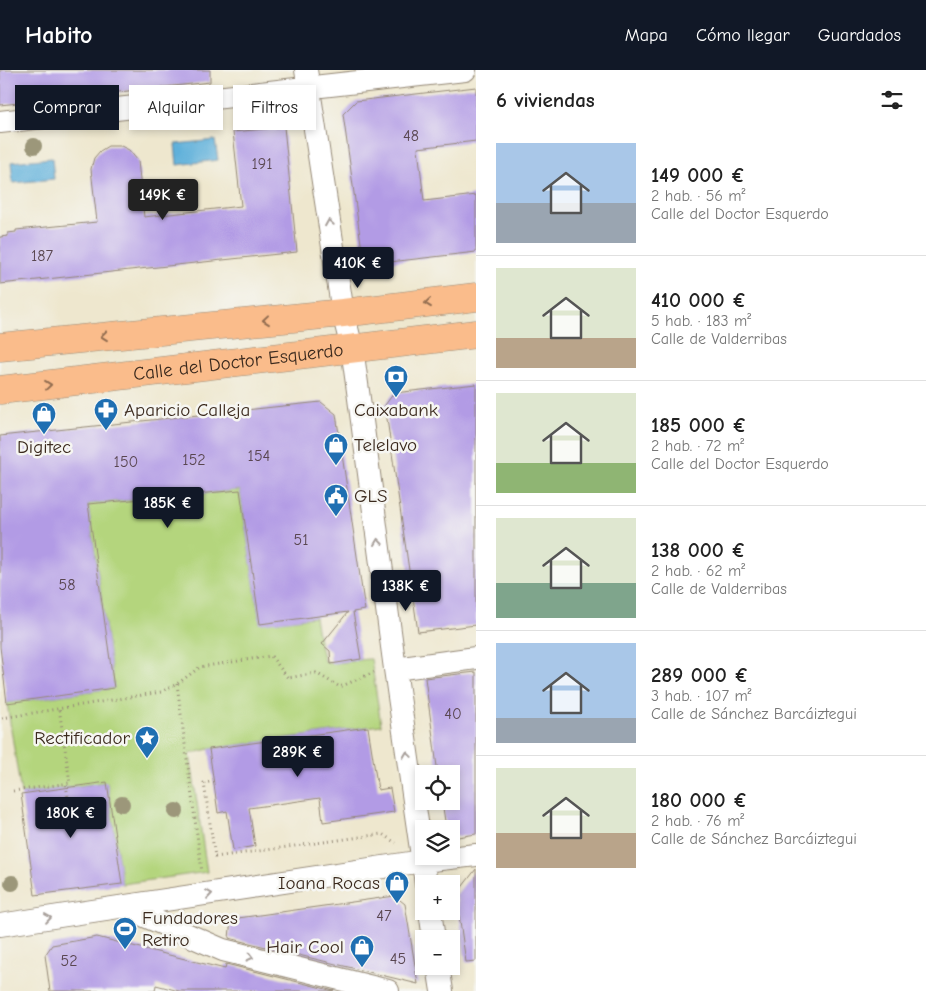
<!DOCTYPE html>
<html lang="es">
<head>
<meta charset="utf-8">
<style>
  body { margin:0; font-family:"Comic Neue",sans-serif; background:#f2f2f2; color:#222; height:100vh; display:flex; flex-direction:column; font-size:19px; white-space:nowrap }
  * { box-sizing:border-box; margin:0 }
  p { font-size:16px; color:#767676 }
  .icon { flex:none; width:28px; height:28px; fill:none; stroke:currentColor; stroke-width:2; stroke-linecap:round; stroke-linejoin:round }
  .map { position:relative; flex:1; overflow:hidden }
  .panel { display:flex; flex-direction:column; background:#fff; width:450px }
  .panel>* { flex:none }
  .hud { position:absolute; left:15px; top:15px; width:385px; height:45px; display:flex; gap:10px }
  .fabs { position:absolute; left:415px; top:695px; display:grid; gap:10px }
  .fabs a { display:grid; place-items:center; width:45px; height:45px; border-radius:0px; background:#fff; box-shadow:0 2px 8px #0003; font-size:25px }
  .price { position:absolute; translate:-50% -42px; padding:0 11px; border-radius:5px; background:#111827; color:#fff; font-size:16px; line-height:32px; filter:drop-shadow(0 1px 2px #0008) }
  .price::after { content:''; position:absolute; left:50%; top:30px; width:15px; height:11px; margin-left:-8px; background:inherit; clip-path:polygon(0 0,100% 0,50% 100%) }
  .price.current { background:#222; color:#fff }
  ul { padding:0; list-style:none }
  li { display:flex; align-items:center; gap:15px; height:125px; padding:0 20px }
  li+li { border-top:1px solid #e0e0e0 }
  li span { display:grid; place-items:center; flex:none; width:140px; height:100px; border-radius:0px; color:#555 }
  li>.icon { margin-inline-start:auto }
  span .icon { width:60px; height:60px; fill:#fffc; stroke-width:1 }
  li b { font-size:21px }
  h2 { display:flex; justify-content:space-between; align-items:center; height:60px; padding:0 20px; font-size:21px }
  .pill { padding:0 18px; border-radius:0px; background:#fff; box-shadow:0 2px 8px #0003; font-size:18px; line-height:45px }
  .pill.current { background:#111827; color:#fff }
  header { display:flex; align-items:center; gap:30px; box-sizing:border-box; height:70px; padding:0 25px; background:#111827; color:#fff }
  header strong { font-size:24px }
  nav { display:flex; gap:28px; margin-inline-start:auto; font-size:18px }
  main { display:flex; flex:1; min-height:0 }
  .map>svg:first-child { display:block }
  .green { fill:#b4d57d; stroke:#78804e }
  .water { fill:#5fb0da; stroke:#4d6d7c }
  .building { fill:#b29be5 }
  .lines { fill:none; stroke-linecap:round; stroke-linejoin:round }
  .street-casing { stroke:#948876; stroke-width:24 }
  .primary-casing { stroke:#948876; stroke-width:29 }
  .path { stroke:#948876; stroke-width:3; stroke-dasharray:1 4; stroke-linecap:butt }
  .street { stroke:#fff; stroke-width:22 }
  .primary { stroke:#fabc8b; stroke-width:28 }
  .tree { fill:#9c977a }
  .oneway { stroke:#a79f9a }
  .oneway2 { stroke:#916c4f }
  .labels { text-anchor:middle; dominant-baseline:central; stroke-width:5; stroke-linejoin:round; paint-order:stroke }
  .number-label { font-size:16px; fill:#594650 }
  .street-label { font-size:19px; fill:#3b2a1e; stroke:#f6f6f2 }
  .poi-label { font-size:19px; fill:#3b2a1e; stroke:#f6f6f2; text-anchor:start }
</style>
</head>
<body>
<header>
<strong>Habito</strong>
<nav><a>Mapa</a><a>Cómo llegar</a><a>Guardados</a></nav>
</header>
<main>
<div class="map">
<svg width="476" height="921" viewBox="0 0 476 921">
  <rect width="100%" height="100%" fill="#f6f6f2"/>
  <filter id="ink" filterUnits="userSpaceOnUse"><feTurbulence type="fractalNoise" baseFrequency=".02" numOctaves="2"/><feDisplacementMap in="SourceGraphic" scale="10" xChannelSelector="R" yChannelSelector="G"/><feConvolveMatrix kernelMatrix="1 2 1 2 8 2 1 2 1" color-interpolation-filters="sRGB"/></filter>
  <filter id="wash" filterUnits="userSpaceOnUse"><feTurbulence type="fractalNoise" baseFrequency=".0096" numOctaves="4" result="noise"/><feDisplacementMap in="SourceGraphic" scale="20" xChannelSelector="R" yChannelSelector="G"/><feGaussianBlur stdDeviation="1.12" result="paint"/><feColorMatrix in="noise" values="0 0 0 0 0 0 0 0 0 0 0 0 0 0 0 0 0 1.4 0 .05"/><feComposite in="paint" operator="in"/></filter>
  <g filter="url(#wash)">
    <rect width="100%" height="100%" fill="#eee7ce"/>
    <path class="green" d="M240,420L260,553L315,547L319,571L324,591C338,596 356,589 371,589L381,655L209,679L190,684L207,802L122,814L107,712L21,724L7,633L114,618L88,434Z"/>
    <path class="water" d="M215,70L218,90L177,95L175,74Z
      M52,88L54,109L13,113L11,92Z"/>
    <g id="blocks">
      <path class="building" d="M0,0H210V12L0,35Z
        M476,17V71L418,78L424,131L476,125V182L364,195L343,44L356,31Z
        M284,57L297,182L0,214V167L8,166V163L16,162V160L97,152L91,99L94,88L100,81L108,76H121L129,80L138,91L144,147L241,136L233,62Z
        M476,314V555L418,562L385,335L394,323Z
        M321,332L336,344L365,540L353,542L361,589L331,594L330,581L322,574L348,542L260,554L240,420L88,434L114,618L7,633L0,577V366Z
        M476,602V764L458,767L451,762V759L446,758L442,731H451V704H438L425,608Z
        M368,657L378,720L390,718L394,742L323,752L320,728L249,738L255,776L233,780L227,741L218,743L209,679Z
        M107,712L122,814L35,825L21,724Z
        M476,799V891L466,892L456,825Z
        M395,826L405,834L418,914L229,868L231,849Z
        M97,867L225,899L226,894L334,921H179L156,915L155,921H50L45,885L52,875Z"/>
    </g>
  </g>
  <g filter="url(#ink)">
    <use href="#blocks" fill-opacity="0" stroke="#948876" stroke-width="1"/>
    <g class="lines">
      <defs>
        <path id="street" d="M306,0L343,243L352,278L358,321L395,599L426,814
          M0,52L465,0
          M395,599L476,588
          M124,837L223,880L388,921
          M430,841L434,869
          M0,855L423,791L476,785
          M438,896L442,921"/>
        <g id="primary">
          <path d="M0,277L343,243L476,227"/>
          <path id="s1" d="M0,320L476,264"/>
        </g>
      </defs>
      <use href="#street" class="street-casing"/>
      <use href="#primary" class="primary-casing"/>
      <path class="path" d="M177,614L202,802
        M2,648L161,622L177,614L200,597L271,586L288,608L316,603L340,617L374,602
        M214,711L204,713L215,787L382,764L396,773
        M13,721L70,713L59,638
        M60,728H68L66,714"/>
      <use href="#street" class="street"/>
      <use href="#primary" class="primary"/>
    </g>
    <g class="tree">
      <circle cx="34" cy="76" r="8"/>
      <circle cx="122" cy="734" r="8"/>
      <circle cx="176" cy="741" r="8"/>
      <circle cx="12" cy="813" r="8"/>
    </g>
    <defs><path id="oneway-chevron" d="M-2-3.5L2.5 0L-2 3.5" fill="none" stroke-width="1.6" stroke-linecap="round" stroke-linejoin="round" transform="scale(1.25)"/></defs>
    <g class="oneway">
      <use href="#oneway-chevron" transform="translate(329 153) rotate(-99)"/>
      <use href="#oneway-chevron" transform="translate(378 472) rotate(-97)"/>
      <use href="#oneway-chevron" transform="translate(407 685) rotate(-98)"/>
      <use href="#oneway-chevron" transform="translate(209 824) rotate(-8)"/>
      <use href="#oneway-chevron" transform="translate(48 848) rotate(-8)"/>
      <use href="#oneway-chevron" transform="translate(250 887) rotate(14)"/>
    </g>
    <g class="oneway2">
      <use href="#oneway-chevron" transform="translate(428 233) rotate(174)"/>
      <use href="#oneway-chevron" transform="translate(266 250) rotate(174)"/>
      <use href="#oneway-chevron" transform="translate(104 266) rotate(174)"/>
      <use href="#oneway-chevron" transform="translate(48 315) rotate(-6)"/>
    </g>
  </g>
  <defs>
    <symbol id="bank-pin" viewBox="-11 -11 22 30"><path d="M0 17L-7.5 6A9.5 9.5 0 1 1 7.5 6Z" fill="#1f6fb2" stroke="#f6f6f2"/><path d="M-6-4H6V4H-6ZM0-2.3a2.3 2.3 0 1 0 0 4.6a2.3 2.3 0 1 0 0-4.6Z" fill="#fff"/></symbol>
    <symbol id="pharmacy-pin" viewBox="-11 -11 22 30"><path d="M0 17L-7.5 6A9.5 9.5 0 1 1 7.5 6Z" fill="#1f6fb2" stroke="#f6f6f2"/><path d="M-2-6h4v4h4v4h-4v4h-4v-4h-4v-4h4Z" fill="#fff"/></symbol>
    <symbol id="shop-pin" viewBox="-11 -11 22 30"><path d="M0 17L-7.5 6A9.5 9.5 0 1 1 7.5 6Z" fill="#1f6fb2" stroke="#f6f6f2"/><path d="M-5-2.5h2.3a2.7 3.5 0 0 1 5.4 0H5L5.5 6h-11ZM-1.5-2.5h3a1.5 2.3 0 0 0-3 0Z" fill="#fff"/></symbol>
    <symbol id="civic-pin" viewBox="-11 -11 22 30"><path d="M0 17L-7.5 6A9.5 9.5 0 1 1 7.5 6Z" fill="#1f6fb2" stroke="#f6f6f2"/><path d="M-.6-6.5H3V-4.5H.6V-3L4-1V1h2V6H-6V1h2V-1L-.6-3ZM-1.2 2.5V6h2.4V2.5Z" fill="#fff"/></symbol>
    <symbol id="sight-pin" viewBox="-11 -11 22 30"><path d="M0 17L-7.5 6A9.5 9.5 0 1 1 7.5 6Z" fill="#1f6fb2" stroke="#f6f6f2"/><path d="M0-6L1.8-2.2L6-1.7L2.9 1.2L3.7 5.4L0 3.3L-3.7 5.4L-2.9 1.2L-6-1.7L-1.8-2.2Z" fill="#fff"/></symbol>
    <symbol id="stadium-pin" viewBox="-11 -11 22 30"><path d="M0 17L-7.5 6A9.5 9.5 0 1 1 7.5 6Z" fill="#1f6fb2" stroke="#f6f6f2"/><path d="M0-5a6.5 5 0 1 0 0 10a6.5 5 0 1 0 0-10ZM-3.5-1.8h7v3.6h-7Z" fill="#fff"/></symbol>
  </defs>
  <g fill-rule="evenodd">
    <use href="#bank-pin" x="382" y="293" width="28" height="38"/>
    <use href="#pharmacy-pin" x="92" y="326" width="28" height="38"/>
    <use href="#shop-pin" x="30" y="330" width="28" height="38"/>
    <use href="#shop-pin" x="322" y="361" width="28" height="38"/>
    <use href="#civic-pin" x="322" y="412" width="28" height="38"/>
    <use href="#sight-pin" x="133" y="654" width="28" height="38"/>
    <use href="#shop-pin" x="383" y="799" width="28" height="38"/>
    <use href="#stadium-pin" x="111" y="845" width="28" height="38"/>
    <use href="#shop-pin" x="348" y="863" width="28" height="38"/>
  </g>
  <g class="labels">
    <g class="number-label">
      <text x="411" y="66">48</text>
      <text x="262" y="94">191</text>
      <text x="42" y="186">187</text>
      <text x="259" y="386">154</text>
      <text x="194" y="390">152</text>
      <text x="126" y="392">150</text>
      <text x="301" y="470">51</text>
      <text x="67" y="515">58</text>
      <text x="453" y="644">40</text>
      <text x="384" y="846">47</text>
      <text x="398" y="889">45</text>
      <text x="69" y="891">52</text>
    </g>
    <g class="street-label">
      <text stroke="none"><textPath href="#s1" startOffset="240">Calle del Doctor Esquerdo</textPath></text>
    </g>
    <g class="poi-label">
      <text x="124" y="340">Aparicio Calleja</text>
      <text x="396" y="340" text-anchor="middle">Caixabank</text>
      <text x="354" y="375">Telelavo</text>
      <text x="44" y="377" text-anchor="middle">Digitec</text>
      <text x="354" y="426">GLS</text>
      <text x="130" y="668" text-anchor="end">Rectificador</text>
      <text x="380" y="813" text-anchor="end">Ioana Rocas</text>
      <text x="142" y="848">Fundadores<tspan x="142" dy="22">Retiro</tspan></text>
      <text x="344" y="877" text-anchor="end">Hair Cool</text>
    </g>
  </g>
</svg>
<div class="fabs">
<a><svg class="icon" aria-label="locate" viewBox="0 0 24 24"><circle cx="12" cy="12" r="6"/><path d="M12 2v4M12 18v4M2 12h4M18 12h4"/></svg></a>
<a><svg class="icon" aria-label="layers" viewBox="0 0 24 24"><path d="M12 4l9 5-9 5-9-5zM3 14l9 5 9-5"/></svg></a>
<a>+</a>
<a>−</a>
</div>
<b class="price current" style="left:163px;top:151px">149K €</b>
<b class="price" style="left:358px;top:219px">410K €</b>
<b class="price" style="left:168px;top:459px">185K €</b>
<b class="price" style="left:406px;top:542px">138K €</b>
<b class="price" style="left:298px;top:708px">289K €</b>
<b class="price" style="left:71px;top:769px">180K €</b>
<div class="hud">
<a class="pill current">Comprar</a>
<a class="pill">Alquilar</a>
<a class="pill">Filtros</a>
</div>
</div>
<section class="panel">
<h2>6 viviendas<svg class="icon" aria-label="filters" viewBox="0 0 24 24"><path d="M4 7h16M4 17h16"/><circle cx="9" cy="7" r="2"/><circle cx="15" cy="17" r="2"/></svg></h2>
<ul>
<li><span style="background:linear-gradient(#a9c7e8 60%,#9aa5b1 0)"><svg class="icon" aria-label="home" viewBox="0 0 24 24"><path d="M3 11l9-7 9 7M6 9v11h12V9"/></svg></span><div><b>149 000 €</b><p>2 hab. · 56 m²</p><p>Calle del Doctor Esquerdo</p></div></li>
<li><span style="background:linear-gradient(#dfe7d0 70%,#b9a48a 0)"><svg class="icon" aria-label="home" viewBox="0 0 24 24"><path d="M3 11l9-7 9 7M6 9v11h12V9"/></svg></span><div><b>410 000 €</b><p>5 hab. · 183 m²</p><p>Calle de Valderribas</p></div></li>
<li><span style="background:linear-gradient(#dfe7d0 70%,#8fb573 0)"><svg class="icon" aria-label="home" viewBox="0 0 24 24"><path d="M3 11l9-7 9 7M6 9v11h12V9"/></svg></span><div><b>185 000 €</b><p>2 hab. · 72 m²</p><p>Calle del Doctor Esquerdo</p></div></li>
<li><span style="background:linear-gradient(#dfe7d0 65%,#7fa58c 0)"><svg class="icon" aria-label="home" viewBox="0 0 24 24"><path d="M3 11l9-7 9 7M6 9v11h12V9"/></svg></span><div><b>138 000 €</b><p>2 hab. · 62 m²</p><p>Calle de Valderribas</p></div></li>
<li><span style="background:linear-gradient(#a9c7e8 75%,#9aa5b1 0)"><svg class="icon" aria-label="home" viewBox="0 0 24 24"><path d="M3 11l9-7 9 7M6 9v11h12V9"/></svg></span><div><b>289 000 €</b><p>3 hab. · 107 m²</p><p>Calle de Sánchez Barcáiztegui</p></div></li>
<li><span style="background:linear-gradient(#dfe7d0 65%,#b9a48a 0)"><svg class="icon" aria-label="home" viewBox="0 0 24 24"><path d="M3 11l9-7 9 7M6 9v11h12V9"/></svg></span><div><b>180 000 €</b><p>2 hab. · 76 m²</p><p>Calle de Sánchez Barcáiztegui</p></div></li>
</ul>
</section>
</main>
</body>
</html>
